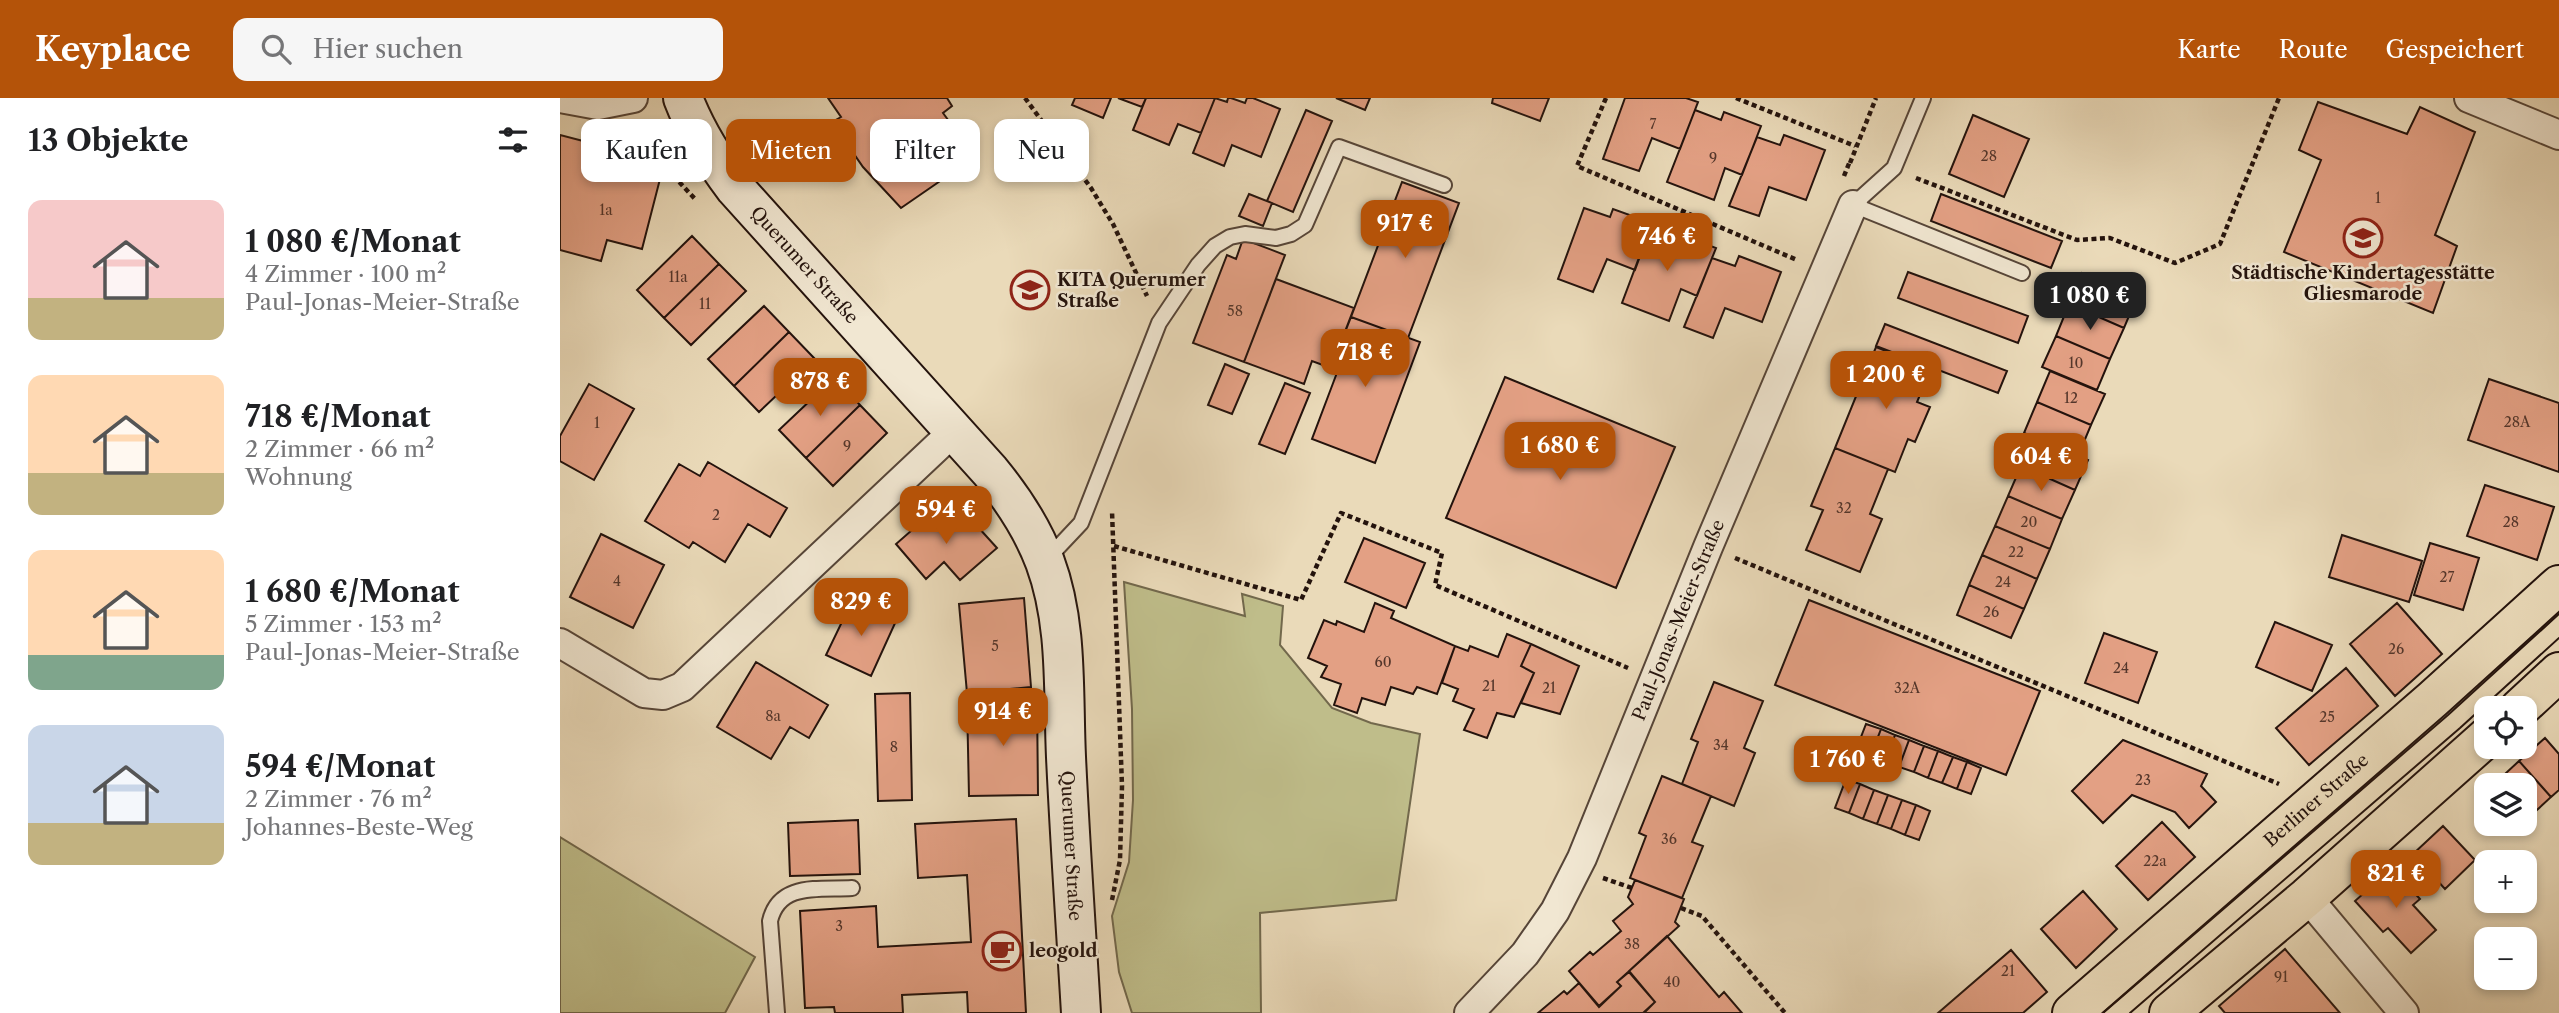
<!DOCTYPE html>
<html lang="de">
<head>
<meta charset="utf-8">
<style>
  body { margin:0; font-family:"Libre Caslon Text",serif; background:#f6f6f6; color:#202124; height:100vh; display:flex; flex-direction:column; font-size:26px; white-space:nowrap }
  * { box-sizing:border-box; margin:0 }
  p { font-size:23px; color:#757577 }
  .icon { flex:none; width:38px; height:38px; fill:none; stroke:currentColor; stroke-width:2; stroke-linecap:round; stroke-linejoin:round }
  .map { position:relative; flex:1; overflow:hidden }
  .drawer { display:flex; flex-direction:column; background:#fff; width:560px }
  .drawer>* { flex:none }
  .top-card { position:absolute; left:21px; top:21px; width:665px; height:63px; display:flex; gap:14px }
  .tools { position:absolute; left:1914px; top:598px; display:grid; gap:14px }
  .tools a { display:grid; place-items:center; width:63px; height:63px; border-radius:14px; background:#fff; box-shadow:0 4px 10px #0003; font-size:35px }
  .price { position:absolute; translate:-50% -60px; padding:0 16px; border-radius:14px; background:#b45309; color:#fff; font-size:23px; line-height:46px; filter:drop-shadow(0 2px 4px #0008) }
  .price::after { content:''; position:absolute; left:50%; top:42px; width:21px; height:16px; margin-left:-10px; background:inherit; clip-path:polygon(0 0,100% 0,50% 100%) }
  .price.on { background:#222; color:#fff }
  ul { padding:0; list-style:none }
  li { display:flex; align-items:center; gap:21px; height:175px; padding:0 28px }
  li span { display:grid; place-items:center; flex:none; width:196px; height:140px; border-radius:14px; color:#555 }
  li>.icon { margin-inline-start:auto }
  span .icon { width:84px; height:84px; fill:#fffc; stroke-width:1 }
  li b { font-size:30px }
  h2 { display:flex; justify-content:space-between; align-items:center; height:84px; padding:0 28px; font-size:30px }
  .pill { padding:0 24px; border-radius:14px; background:#fff; box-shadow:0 4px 10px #0003; font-size:24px; line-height:63px }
  .pill.on { background:#b45309; color:#fff }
  header { display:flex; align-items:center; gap:42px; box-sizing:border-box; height:98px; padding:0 35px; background:#b45309; color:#fff }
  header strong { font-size:33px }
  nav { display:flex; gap:38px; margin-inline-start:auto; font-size:24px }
  .search { width:490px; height:63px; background:#f6f6f6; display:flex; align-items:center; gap:18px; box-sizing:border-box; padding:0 24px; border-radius:14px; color:#757577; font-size:26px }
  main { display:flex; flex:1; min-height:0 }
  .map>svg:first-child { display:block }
  .green { fill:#bfbd8a; stroke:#72684c; stroke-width:2 }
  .building { fill:#e3a084; stroke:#24130d; stroke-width:2 }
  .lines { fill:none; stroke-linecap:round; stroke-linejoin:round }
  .lane-casing { stroke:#564538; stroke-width:18 }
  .street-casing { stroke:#564538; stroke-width:32 }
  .secondary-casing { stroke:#24130d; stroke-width:42 }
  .primary-casing { stroke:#24130d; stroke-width:42 }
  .path { stroke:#24130d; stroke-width:4.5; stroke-dasharray:5 3.5; stroke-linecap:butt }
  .lane { stroke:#f1e7d2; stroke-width:14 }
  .street { stroke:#f1e7d2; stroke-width:28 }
  .secondary { stroke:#f1e7d2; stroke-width:38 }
  .primary { stroke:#eadab9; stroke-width:38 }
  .tram { stroke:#24130d; stroke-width:2 }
  .labels { text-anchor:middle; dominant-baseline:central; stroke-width:5; stroke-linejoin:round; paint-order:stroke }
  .number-label { font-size:14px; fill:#54362b }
  .street-label { font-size:18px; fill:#24130d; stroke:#f1e7d2 }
  .poi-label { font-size:18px; font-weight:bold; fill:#24130d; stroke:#f1e7d2; text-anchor:start }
</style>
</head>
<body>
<header>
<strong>Keyplace</strong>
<div class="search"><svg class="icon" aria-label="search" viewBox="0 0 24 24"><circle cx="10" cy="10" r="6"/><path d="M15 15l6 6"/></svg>Hier suchen</div>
<nav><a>Karte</a><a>Route</a><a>Gespeichert</a></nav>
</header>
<main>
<section class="drawer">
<h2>13 Objekte<svg class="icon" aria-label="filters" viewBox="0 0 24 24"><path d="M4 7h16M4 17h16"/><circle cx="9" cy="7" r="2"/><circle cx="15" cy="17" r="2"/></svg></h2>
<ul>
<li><span style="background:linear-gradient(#f6c9c9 70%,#c2b280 0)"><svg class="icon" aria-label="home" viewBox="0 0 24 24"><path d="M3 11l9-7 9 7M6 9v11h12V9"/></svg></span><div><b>1 080 €/Monat</b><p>4 Zimmer · 100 m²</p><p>Paul-Jonas-Meier-Straße</p></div></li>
<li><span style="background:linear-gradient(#ffd9b3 70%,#c2b280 0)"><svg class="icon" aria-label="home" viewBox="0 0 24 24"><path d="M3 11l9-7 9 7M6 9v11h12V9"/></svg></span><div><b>718 €/Monat</b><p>2 Zimmer · 66 m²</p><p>Wohnung</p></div></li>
<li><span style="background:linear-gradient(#ffd9b3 75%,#7fa58c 0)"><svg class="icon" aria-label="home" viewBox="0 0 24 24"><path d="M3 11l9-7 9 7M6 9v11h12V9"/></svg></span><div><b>1 680 €/Monat</b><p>5 Zimmer · 153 m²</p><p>Paul-Jonas-Meier-Straße</p></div></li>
<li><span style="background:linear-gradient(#c9d6e8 70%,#c2b280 0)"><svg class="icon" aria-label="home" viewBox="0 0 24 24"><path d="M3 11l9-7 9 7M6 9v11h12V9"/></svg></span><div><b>594 €/Monat</b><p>2 Zimmer · 76 m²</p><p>Johannes-Beste-Weg</p></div></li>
</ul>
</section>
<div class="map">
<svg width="1999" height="915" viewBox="0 0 1999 915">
  <rect width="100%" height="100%" fill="#eadab9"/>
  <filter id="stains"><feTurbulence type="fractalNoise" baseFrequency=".00286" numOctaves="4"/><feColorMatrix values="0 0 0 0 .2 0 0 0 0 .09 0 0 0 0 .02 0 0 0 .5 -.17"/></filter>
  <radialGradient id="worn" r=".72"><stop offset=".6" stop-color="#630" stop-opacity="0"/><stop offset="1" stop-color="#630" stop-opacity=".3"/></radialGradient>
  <path class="green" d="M564,484L685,518L682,496L723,508L720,547L772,610L811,625L860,636L836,802L700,815L701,915H572L559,874L552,818L569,764L573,702L572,611Z
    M0,739L195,859L165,915H0Z"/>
  <path class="building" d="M268,0H387L392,8L383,15L413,56L399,70L341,110L303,69L272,24L281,19Z
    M515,0H551L543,20L512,7Z
    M558,0H586L582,9Z
    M586,0H655L641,35L618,26L609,47L573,32Z
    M655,0L667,4L668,0H671L685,5L687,0H693L720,11L701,59L672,47L664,68L633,55Z
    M776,0H810L805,12Z
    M933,0H989L980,23L932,5Z
    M1065,0H1126L1138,4L1120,51L1092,40L1079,73L1043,61Z
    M1758,4L1847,36L1860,9L1915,34L1875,137L1897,148L1873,215L1724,154L1761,62L1739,52Z
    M746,12L772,23L733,114L707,103Z
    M1135,12L1161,22L1164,14L1201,28L1182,77L1165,70L1154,102L1107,84Z
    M1413,17L1469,41L1444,99L1389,76Z
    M0,37L69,55L65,72L100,81L82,151L47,142L41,163L0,152Z
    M1224,37L1265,52L1246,102L1209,89L1199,118L1169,108L1197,39L1220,47Z
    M842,84L899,105L848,240L791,219Z
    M689,96L712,105L703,128L679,118Z
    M1381,96L1502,143L1491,170L1371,123Z
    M1024,110L1050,119L1053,111L1092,125L1075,172L1047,161L1033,194L998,181Z
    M1089,133L1116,144L1119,136L1156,150L1137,198L1121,191L1109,223L1062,205Z
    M132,138L159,166L104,220L77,192Z
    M683,141L725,157L684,264L633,245L667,157L676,161Z
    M1179,158L1221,174L1202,224L1165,210L1153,240L1124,229L1152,160L1175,168Z
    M159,166L186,193L131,247L104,220Z
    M1348,174L1468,218L1458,245L1338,200Z
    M1522,175L1577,199L1564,230L1509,206Z
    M716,181L794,210L771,270L752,263L744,286L684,264Z
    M1509,206L1564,230L1550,261L1496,238Z
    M204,208L229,234L174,288L148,261Z
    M791,219L860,244L815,365L752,341L778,272L771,270Z
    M1325,226L1447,273L1438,295L1316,248Z
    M229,234L255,261L199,314L174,288Z
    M1496,238L1550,261L1537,292L1482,269Z
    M1316,249L1371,271L1357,304L1370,309L1355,344L1348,341L1335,374L1275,350Z
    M665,266L689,276L672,316L648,307Z
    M1490,273L1545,296L1531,327L1477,304Z
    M945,279L1115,349L1056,490L886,420Z
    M274,280L300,307L246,360L219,332Z
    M1929,281L1999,305V374L1908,342Z
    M725,285L750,295L725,356L699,346Z
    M29,286L74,311L34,382L0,363V338Z
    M1477,304L1531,327L1518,358L1464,335Z
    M300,307L327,335L273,388L246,360Z
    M1473,339L1528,362L1515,392L1461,368Z
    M1275,350L1328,371L1310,416L1322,421L1300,474L1246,452L1263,412L1251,408Z
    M148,364L227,410L210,439L188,426L165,464L133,444L129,450L85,423L119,366L140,378Z
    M1461,368L1515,392L1502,421L1448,398Z
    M1925,387L1994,409L1977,462L1907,438Z
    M1448,398L1502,421L1490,451L1435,428Z
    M376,411L394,431L408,418L437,450L400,482L384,464L366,481L336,446Z
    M1435,428L1490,451L1477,481L1422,457Z
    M41,436L104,467L73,530L10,499Z
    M1782,437L1862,463L1849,504L1769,479Z
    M804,440L865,465L846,510L785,484Z
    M1870,445L1919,460L1903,512L1854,497Z
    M1422,457L1477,481L1464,511L1409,487Z
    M1409,487L1464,511L1451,540L1397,517Z
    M464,500L471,589L407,595L399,506Z
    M1249,502L1480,593L1446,677L1215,587Z
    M292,503L336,523L311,578L266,557Z
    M815,505L834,513L831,520L895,548L877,596L857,589L853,596L831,589L825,607L802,600L797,615L774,607L781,586L761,579L767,568L748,560L764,522L776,527L777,523L804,534Z
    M1837,505L1882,556L1835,598L1790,546Z
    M1715,524L1772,547L1752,593L1696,569Z
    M1544,535L1597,554L1578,605L1525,585Z
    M947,536L971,546L961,568L974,575L954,619L937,615L927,640L904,632L914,611L893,603L898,591L882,585L895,548L908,553L910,548L938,559Z
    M971,546L1019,568L1000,616L961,605L974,575L961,568Z
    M196,564L268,607L249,640L230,629L211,661L157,629Z
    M1786,570L1818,608L1749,667L1716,630Z
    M1154,584L1203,603L1184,650L1195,655L1174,708L1122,686L1138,644L1131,641Z
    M350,595L352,702L318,703L315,596Z
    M477,602L478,697L409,698L407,603Z
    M1306,626L1321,631L1311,657L1296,652Z
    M1321,631L1335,637L1325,663L1311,657Z
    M1335,637L1349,642L1339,669L1325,663Z
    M1985,640L1999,656V692L1991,699L1959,663Z
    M1349,642L1364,648L1354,674L1339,669Z
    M1563,642L1647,676L1641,688L1656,704L1629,730L1615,714L1572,697L1543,725L1512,693Z
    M1364,648L1378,653L1368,680L1354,674Z
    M1378,653L1393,659L1382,685L1368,680Z
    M1393,659L1407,664L1397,691L1382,685Z
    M1959,663L1991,699L1965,723V688H1932Z
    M1407,664L1421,670L1411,696L1397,691Z
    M1102,678L1151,698L1132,744L1143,748L1122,800L1070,780L1086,738L1079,735Z
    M1286,681L1300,686L1289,715L1275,710Z
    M1300,686L1314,692L1303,721L1289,715Z
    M1314,692L1328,697L1317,726L1303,721Z
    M1328,697L1342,702L1331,731L1317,726Z
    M1342,702L1356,707L1345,737L1331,731Z
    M1356,707L1370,713L1359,742L1345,737Z
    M456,721L466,915H408L407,894L342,897L343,915H275L274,909L245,910L240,813L316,808L318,849L411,844L407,777L358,780L355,726Z
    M298,722L300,776L230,778L228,725Z
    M1602,724L1635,759L1588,802L1556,768Z
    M1883,728L1915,762L1885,791L1853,756Z
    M1832,770L1860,801L1853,807L1876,832L1851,855L1828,830L1823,834L1795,803Z
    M1075,782L1124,801L1115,824L1119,828L1057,884L1061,888L1039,908L1009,873L1030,854L1033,857L1061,833L1053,823L1073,806L1068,799Z
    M1523,793L1557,831L1516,870L1481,831Z
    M1107,838L1159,899L1164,894L1182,915H1084L1095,904L1069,873Z
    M1725,851L1780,915H1665L1659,908Z
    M1451,852L1487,894L1463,915H1378Z
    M1069,874L1095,904L1083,915H978L1004,893L1007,896L1019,885L1039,909L1061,888L1057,884Z"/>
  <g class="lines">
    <defs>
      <path id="lane" d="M1363,0L1334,70L1293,107L1462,175
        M488,460L521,425L599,225L638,167L655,148L670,139L685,136L716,140L731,136L745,127L779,49L884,87
        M217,915L210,823C219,784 259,792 292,790"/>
      <g id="street">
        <path d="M0,0L38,7L73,0"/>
        <path d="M1909,0L1999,37"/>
        <path d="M0,545L84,595L103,597L122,589L395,332"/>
        <path d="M1747,799L1844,915"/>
        <path id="s1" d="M909,915L965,856L995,813L1022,760L1148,449L1293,107"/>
      </g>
      <g id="secondary">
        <path id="s2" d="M123,0C136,34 153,61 175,90L430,373C453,401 472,429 485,464C508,526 503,594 506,659C510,745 516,830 521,915"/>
      </g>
      <g id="primary">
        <path d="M1959,611L1999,574"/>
        <path id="s3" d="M1512,915L1873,601L1999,487"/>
        <path d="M1609,915L1747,799L1927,639"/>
      </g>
    </defs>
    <use href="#lane" class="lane-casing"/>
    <use href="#street" class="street-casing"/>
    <use href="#secondary" class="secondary-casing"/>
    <use href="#primary" class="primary-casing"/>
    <path class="path" d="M465,0L531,90L553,126L587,198
      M1046,0L1017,68L1237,162
      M1176,0L1295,48
      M85,26L107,71L136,102
      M1290,65L1316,0
      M1284,78L1290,63
      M1356,80L1517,142L1550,140L1615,165L1660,146L1719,0
      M554,448L741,502L781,415L882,455L875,487L1068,570
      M1175,460L1719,686
      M1043,780L1072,790
      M552,802L560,762L562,688L552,413
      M1121,810L1142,818L1225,915"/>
    <use href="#lane" class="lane"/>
    <use href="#street" class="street"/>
    <use href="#secondary" class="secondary"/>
    <use href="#primary" class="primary"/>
    <path class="tram" d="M1543,915L1888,617L1999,516
      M1570,915L1900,630L1999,540"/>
  </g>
  <defs>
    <symbol id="school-ring" viewBox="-11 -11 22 22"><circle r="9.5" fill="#f1e7d2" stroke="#8f2418" stroke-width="1.5"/><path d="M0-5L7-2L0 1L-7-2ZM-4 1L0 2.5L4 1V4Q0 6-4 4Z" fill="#8f2418"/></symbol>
    <symbol id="cafe-ring" viewBox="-11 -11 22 22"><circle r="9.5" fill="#f1e7d2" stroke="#8f2418" stroke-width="1.5"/><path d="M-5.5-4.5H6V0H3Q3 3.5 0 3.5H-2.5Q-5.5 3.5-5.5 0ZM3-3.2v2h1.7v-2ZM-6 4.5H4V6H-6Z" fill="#8f2418"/></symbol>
  </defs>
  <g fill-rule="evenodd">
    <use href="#school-ring" x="1781" y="118" width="44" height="44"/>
    <use href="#school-ring" x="448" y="170" width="44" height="44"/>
    <use href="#cafe-ring" x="420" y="831" width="44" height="44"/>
  </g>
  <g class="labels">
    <g class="number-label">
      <text x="1093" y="26">7</text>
      <text x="1429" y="58">28</text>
      <text x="1153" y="60">9</text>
      <text x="1818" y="100">1</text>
      <text x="46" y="112">1a</text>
      <text x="118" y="179">11a</text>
      <text x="145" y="206">11</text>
      <text x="675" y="213">58</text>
      <text x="1516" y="265">10</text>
      <text x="1511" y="300">12</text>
      <text x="1957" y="324">28A</text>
      <text x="37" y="325">1</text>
      <text x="287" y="348">9</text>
      <text x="1284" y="410">32</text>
      <text x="156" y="417">2</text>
      <text x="1469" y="424">20</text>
      <text x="1951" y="424">28</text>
      <text x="1456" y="454">22</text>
      <text x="1887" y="479">27</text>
      <text x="57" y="483">4</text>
      <text x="1443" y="484">24</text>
      <text x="1431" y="514">26</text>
      <text x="435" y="548">5</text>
      <text x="1836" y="551">26</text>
      <text x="823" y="564">60</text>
      <text x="1561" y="570">24</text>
      <text x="929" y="588">21</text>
      <text x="989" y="590">21</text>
      <text x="1347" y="590">32A</text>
      <text x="213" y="618">8a</text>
      <text x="1767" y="619">25</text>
      <text x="1161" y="647">34</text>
      <text x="334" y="649">8</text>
      <text x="1583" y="682">23</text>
      <text x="1109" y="741">36</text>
      <text x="1595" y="763">22a</text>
      <text x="279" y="828">3</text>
      <text x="1072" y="846">38</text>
      <text x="1448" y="873">21</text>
      <text x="1721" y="879">91</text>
      <text x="1112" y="884">40</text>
    </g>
    <g class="street-label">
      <text stroke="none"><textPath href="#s2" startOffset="208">Querumer Straße</textPath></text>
      <text stroke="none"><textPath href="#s1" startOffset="450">Paul-Jonas-Meier-Straße</textPath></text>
      <text stroke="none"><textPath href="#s3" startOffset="324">Berliner Straße</textPath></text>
      <text stroke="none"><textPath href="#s2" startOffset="878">Querumer Straße</textPath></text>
    </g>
    <g class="poi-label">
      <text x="1803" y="175" text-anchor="middle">Städtische Kindertagesstätte<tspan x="1803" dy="21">Gliesmarode</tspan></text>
      <text x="497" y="182">KITA Querumer<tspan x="497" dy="21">Straße</tspan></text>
      <text x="469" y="853">leogold</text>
    </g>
  </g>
  <rect width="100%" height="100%" filter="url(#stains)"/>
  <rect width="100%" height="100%" fill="url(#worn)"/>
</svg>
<div class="tools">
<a><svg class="icon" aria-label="locate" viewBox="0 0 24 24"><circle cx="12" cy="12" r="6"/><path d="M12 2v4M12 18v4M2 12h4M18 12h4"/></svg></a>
<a><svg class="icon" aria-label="layers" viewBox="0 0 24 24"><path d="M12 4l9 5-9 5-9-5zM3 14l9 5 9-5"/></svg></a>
<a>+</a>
<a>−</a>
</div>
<b class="price" style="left:845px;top:162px">917 €</b>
<b class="price" style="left:1107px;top:175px">746 €</b>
<b class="price on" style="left:1530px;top:234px">1 080 €</b>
<b class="price" style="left:805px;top:291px">718 €</b>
<b class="price" style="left:1326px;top:313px">1 200 €</b>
<b class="price" style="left:260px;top:320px">878 €</b>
<b class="price" style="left:1000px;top:384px">1 680 €</b>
<b class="price" style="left:1481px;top:395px">604 €</b>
<b class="price" style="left:386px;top:448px">594 €</b>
<b class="price" style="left:301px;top:540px">829 €</b>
<b class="price" style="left:443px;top:650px">914 €</b>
<b class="price" style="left:1288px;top:698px">1 760 €</b>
<b class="price" style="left:1836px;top:812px">821 €</b>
<div class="top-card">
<a class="pill">Kaufen</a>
<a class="pill on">Mieten</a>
<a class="pill">Filter</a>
<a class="pill">Neu</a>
</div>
</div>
</main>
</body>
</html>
